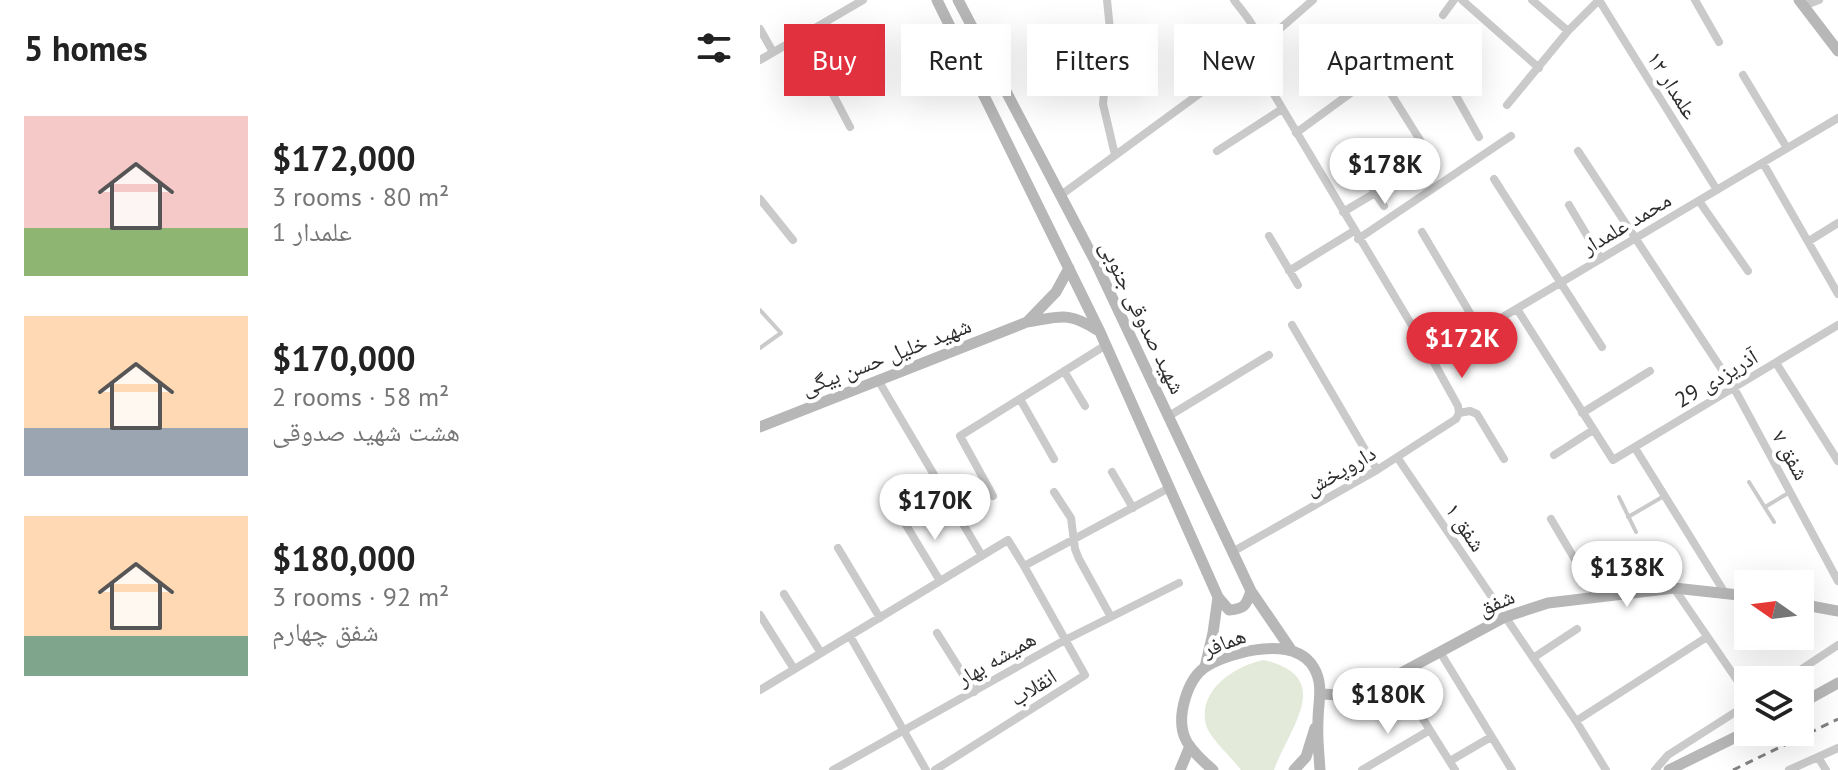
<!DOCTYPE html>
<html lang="en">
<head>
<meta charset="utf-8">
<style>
  body { margin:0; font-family:"PT Sans","Noto Naskh Arabic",sans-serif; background:#f2f2f2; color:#222; height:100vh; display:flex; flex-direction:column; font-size:30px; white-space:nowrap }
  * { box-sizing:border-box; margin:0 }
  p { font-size:26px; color:#767676 }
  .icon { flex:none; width:44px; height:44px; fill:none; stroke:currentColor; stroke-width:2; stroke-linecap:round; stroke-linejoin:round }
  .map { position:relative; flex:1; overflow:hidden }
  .details { display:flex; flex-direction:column; background:#fff; width:760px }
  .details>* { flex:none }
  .banner { position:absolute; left:24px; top:24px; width:760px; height:72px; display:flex; gap:16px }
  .needle { width:52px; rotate:284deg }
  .buttons { position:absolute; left:974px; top:570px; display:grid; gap:16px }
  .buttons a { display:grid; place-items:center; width:80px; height:80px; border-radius:0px; background:#fff; box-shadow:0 8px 32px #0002; font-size:40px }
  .price { position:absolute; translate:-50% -68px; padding:0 18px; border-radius:28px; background:#fff; color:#222; font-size:26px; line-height:52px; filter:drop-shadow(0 2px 4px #0008) }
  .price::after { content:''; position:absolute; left:50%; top:48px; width:24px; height:18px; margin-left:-12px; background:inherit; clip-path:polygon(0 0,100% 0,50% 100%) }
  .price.on { background:#e1313e; color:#fff }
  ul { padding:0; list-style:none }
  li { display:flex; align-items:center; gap:24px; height:200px; padding:0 24px }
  li span { display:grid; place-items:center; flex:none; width:224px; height:160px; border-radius:0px; color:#555 }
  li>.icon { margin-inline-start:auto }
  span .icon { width:96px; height:96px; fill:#fffc; stroke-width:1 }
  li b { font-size:34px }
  h2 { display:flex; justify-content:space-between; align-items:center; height:96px; padding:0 24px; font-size:34px }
  .chip { padding:0 28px; border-radius:0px; background:#fff; box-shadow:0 8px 32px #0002; font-size:28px; line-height:72px }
  .chip.on { background:#e1313e; color:#fff }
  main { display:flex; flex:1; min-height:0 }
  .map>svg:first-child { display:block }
  .green { fill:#e3eada }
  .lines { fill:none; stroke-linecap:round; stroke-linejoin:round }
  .lane { stroke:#cacaca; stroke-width:4 }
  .street { stroke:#cacaca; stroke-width:8 }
  .secondary { stroke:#b7b7b7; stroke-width:11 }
  .rail { stroke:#828282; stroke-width:3; stroke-dasharray:8 6; stroke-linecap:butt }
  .labels { text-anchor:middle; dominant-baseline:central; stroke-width:8; stroke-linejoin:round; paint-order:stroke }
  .street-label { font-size:22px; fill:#2d2d2d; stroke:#fff }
</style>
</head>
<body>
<main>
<section class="details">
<h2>5 homes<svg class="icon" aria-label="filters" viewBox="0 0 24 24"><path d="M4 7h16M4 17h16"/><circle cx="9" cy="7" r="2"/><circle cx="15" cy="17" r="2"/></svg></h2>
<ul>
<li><span style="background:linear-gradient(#f6c9c9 70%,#8fb573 0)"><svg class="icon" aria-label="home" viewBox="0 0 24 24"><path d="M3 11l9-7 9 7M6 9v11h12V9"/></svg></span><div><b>$172,000</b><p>3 rooms · 80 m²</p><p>علمدار 1</p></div></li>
<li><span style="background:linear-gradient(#ffd9b3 70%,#9aa5b1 0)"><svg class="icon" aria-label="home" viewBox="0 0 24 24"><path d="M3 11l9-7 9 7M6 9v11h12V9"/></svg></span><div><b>$170,000</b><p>2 rooms · 58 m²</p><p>هشت شهید صدوقی</p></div></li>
<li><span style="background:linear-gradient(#ffd9b3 75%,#7fa58c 0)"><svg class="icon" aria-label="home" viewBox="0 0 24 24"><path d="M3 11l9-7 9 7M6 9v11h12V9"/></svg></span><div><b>$180,000</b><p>3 rooms · 92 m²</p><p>شفق چهارم</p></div></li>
</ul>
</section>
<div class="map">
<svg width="1078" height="770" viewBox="0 0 1078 770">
  <rect width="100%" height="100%" fill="#fff"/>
  <path class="green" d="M503,660C576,676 530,727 514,770H481C473,759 449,737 446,725C437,690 475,666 503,660Z"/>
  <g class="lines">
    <path class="lane" d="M0,310L21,333L0,348
      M989,482L1014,522
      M859,497L876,532
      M1005,507L1030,492
      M868,517L904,496"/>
    <path class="street" d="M347,0L350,30L343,104L355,155
      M702,0L779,68
      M772,0L808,31
      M839,0L957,190
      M935,0L959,42
      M1043,6L1059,0
      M683,15L694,0
      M66,22L87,65
      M0,29L13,52
      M498,40H507L553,0
      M32,41L59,88L67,83L90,127
      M491,56L672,359L698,406L699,413
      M0,60L103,0
      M618,73L670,156
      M983,75L1027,148
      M747,105L808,31L839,0
      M536,133L618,73L662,35L719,137
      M457,151L522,109
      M818,151L974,388L1078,581
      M1003,163L1078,294
      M734,179L842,347
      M615,193L624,206
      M301,195L491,56C508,36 486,17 474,0
      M0,199L33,240
      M939,201L988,271
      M809,205L841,259
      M583,212L615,193L607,180
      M662,232L720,330
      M509,236L538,285
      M598,239L751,136
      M1049,241L1078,223
      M529,271L594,231
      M757,309L853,460L1078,325
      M532,325L617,470
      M672,359L1078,118
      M1016,363L1078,461
      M304,371L325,406
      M118,380L222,556
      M260,399L294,459
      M699,413L710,411L717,414L744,459
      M822,413L890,371
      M409,416L509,355
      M875,448L965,593
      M794,455L833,430
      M637,457L816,721L846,770
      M352,472L373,508
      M294,492L311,518L315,549L319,559L351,617
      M233,496L200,436L346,345
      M791,519L836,595
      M143,520L180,581
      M78,548L120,618
      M474,551L617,470L696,419L699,413
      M914,588L988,696
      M24,594L61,653
      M0,615L34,669
      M177,633L214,692
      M90,636L166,770
      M680,652L752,770
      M773,658L817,629
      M636,676L695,770
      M1025,680L1078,645
      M0,690L248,540L264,566L409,488
      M816,721L947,637
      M1058,757L1066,770
      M690,761L731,737
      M73,770L305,640L419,583
      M175,770L325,675L264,566
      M602,770L670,730
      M895,770L908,755L988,704
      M1029,770L1078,748"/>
    <path class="secondary" d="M177,0L340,332L458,597L453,633L445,667
      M198,0L334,259L491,591L532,651
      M1039,0L1078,51
      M309,268L296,292L267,322C300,317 308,311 337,330
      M0,427L267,322
      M458,597L469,610C484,609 486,606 491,591
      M1040,604L1078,611
      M562,694L598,696L745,617L788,603L914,588L988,596
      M1040,704L1078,683
      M420,770L430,746
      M453,770C443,761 430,750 425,738C416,717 427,678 447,666C473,651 535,635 554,668C564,685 558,702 558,721C557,737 559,754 560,770
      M534,770L546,757L555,728
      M909,770L988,731"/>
    <path class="rail" d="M973,770L1078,719"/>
  </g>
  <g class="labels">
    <g class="street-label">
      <text transform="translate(913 85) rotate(58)">علمدار ۱۲</text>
      <text transform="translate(866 223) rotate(-31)">محمد علمدار</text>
      <text transform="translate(383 317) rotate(64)">شهید صدوقی جنوبی</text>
      <text transform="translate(126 356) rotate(-21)">شهید خلیل حسن بیگی</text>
      <text transform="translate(956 378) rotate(-31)">آذریزدی 29</text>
      <text transform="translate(1031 455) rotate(61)">شفق ۷</text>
      <text transform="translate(580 470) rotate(-30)">داروپخش</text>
      <text transform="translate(706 527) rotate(56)">شفق ۱</text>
      <text transform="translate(736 602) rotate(-24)">شفق</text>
      <text transform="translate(464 642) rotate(-21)">همافر</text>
      <text transform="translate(236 658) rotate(-30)">همیشه بهار</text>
      <text transform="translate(273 687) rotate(-32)">انقلاب</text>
    </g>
  </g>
</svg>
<div class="buttons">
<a><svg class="needle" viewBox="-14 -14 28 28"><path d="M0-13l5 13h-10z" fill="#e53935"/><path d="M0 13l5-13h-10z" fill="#767676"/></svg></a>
<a><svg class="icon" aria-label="layers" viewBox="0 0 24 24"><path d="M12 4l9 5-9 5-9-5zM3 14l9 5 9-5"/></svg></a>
</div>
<b class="price" style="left:625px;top:206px">$178K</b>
<b class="price on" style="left:702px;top:380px">$172K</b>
<b class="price" style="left:175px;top:542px">$170K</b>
<b class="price" style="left:867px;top:609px">$138K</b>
<b class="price" style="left:628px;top:736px">$180K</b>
<div class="banner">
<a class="chip on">Buy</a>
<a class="chip">Rent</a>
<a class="chip">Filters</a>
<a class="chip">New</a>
<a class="chip">Apartment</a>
</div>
</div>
</main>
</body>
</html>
